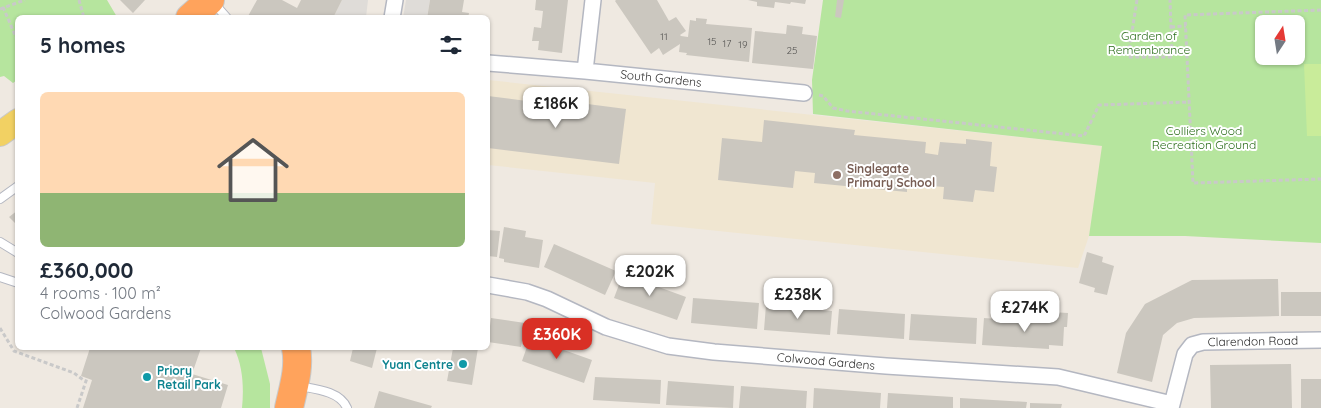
<!DOCTYPE html>
<html lang="en">
<head>
<meta charset="utf-8">
<style>
  body { margin:0; font-family:Quicksand,sans-serif; background:#f6f6f7; color:#1f2937; height:100vh; display:flex; flex-direction:column; font-size:19px; white-space:nowrap }
  * { box-sizing:border-box; margin:0 }
  p { font-size:16px; color:#747a83 }
  .icon { flex:none; width:28px; height:28px; fill:none; stroke:currentColor; stroke-width:2; stroke-linecap:round; stroke-linejoin:round }
  .map { position:relative; flex:1; overflow:hidden }
  .details { position:absolute; left:15px; top:15px; width:475px; height:335px; display:flex; flex-direction:column; background:#fff; border-radius:8px; box-shadow:0 1px 4px #0004 }
  .details>* { flex:none }
  .needle { width:32px; rotate:12deg }
  .buttons { position:absolute; left:1255px; top:15px; display:grid; gap:10px }
  .buttons a { display:grid; place-items:center; width:50px; height:50px; border-radius:8px; background:#fff; box-shadow:0 1px 4px #0004; font-size:25px }
  .price { position:absolute; translate:-50% -42px; padding:0 11px; border-radius:10px; background:#fff; color:#222; font-size:16px; line-height:32px; filter:drop-shadow(0 1px 2px #0008) }
  .price::after { content:''; position:absolute; left:50%; top:30px; width:15px; height:11px; margin-left:-8px; background:inherit; clip-path:polygon(0 0,100% 0,50% 100%) }
  .price.on { background:#d93025; color:#fff }
  ul { padding:0; list-style:none }
  li { display:grid; align-content:center; gap:10px; height:265px; padding:0 25px }
  li+li { border-top:1px solid #e0e1e3 }
  li span { display:grid; place-items:center; height:155px; border-radius:8px; color:#555 }
  li>.icon { margin-inline-start:auto }
  span .icon { width:90px; height:90px; fill:#fffc; stroke-width:1 }
  li b { font-size:21px }
  h2 { display:flex; justify-content:space-between; align-items:center; height:60px; padding:0 25px; font-size:21px }
  .map>svg:first-child { display:block }
  .education { fill:#f0e6d1 }
  .green { fill:#b6e59e; fill-rule:evenodd }
  .pitch { fill:#c9ec9a }
  .plaza { fill:#dfdcd8 }
  .building { fill:#cbc7bf }
  .lines { fill:none; stroke-linecap:round; stroke-linejoin:round }
  .lane-casing { stroke:#b4b7c1; stroke-width:10 }
  .street-casing { stroke:#b4b7c1; stroke-width:18 }
  .primary-casing { stroke:#c9c9c9; stroke-width:26 }
  .highway-casing { stroke:#c9c9c9; stroke-width:30 }
  .path { stroke:#c9c9c9; stroke-width:3; stroke-dasharray:4 2.5; stroke-linecap:butt }
  .lane { stroke:#fff; stroke-width:8 }
  .street { stroke:#fff; stroke-width:15 }
  .primary { stroke:#f2d163; stroke-width:24 }
  .highway { stroke:#ffa35c; stroke-width:28 }
  .education-dot { fill:#8d6e63; stroke:#fff; stroke-width:2 }
  .culture-dot { fill:#0f9aa8; stroke:#fff; stroke-width:2 }
  .labels { text-anchor:middle; dominant-baseline:central; stroke-width:4; stroke-linejoin:round; paint-order:stroke }
  .number-label { font-size:10px; fill:#555452 }
  .park-label { font-size:12px; fill:#2c6e1b; stroke:#fff }
  .street-label { font-size:12px; fill:#2e2e2e; stroke:#fff }
  .education-label { font-size:12px; font-weight:bold; fill:#785e54; stroke:#fff; text-anchor:start }
  .culture-label { font-size:12px; font-weight:bold; fill:#0d838f; stroke:#fff; text-anchor:end }
</style>
</head>
<body>
<div class="map">
<svg width="1321" height="408" viewBox="0 0 1321 408">
  <rect width="100%" height="100%" fill="#efe9e1"/>
  <path class="education" d="M488,80L1103,146L1089,236L1078,268L651,224L655,183L488,165Z"/>
  <path class="green" d="M0,0H107L117,17L18,18L17,80L13,83L4,76L0,77Z
    M823,0H1321V243L1185,236H1089L1102,146L813,114L812,80ZM1264,24H1296V56H1264Z
    M234,348H261L270,384V408H242C244,388 243,366 234,348Z"/>
  <path class="pitch" d="M1304,64H1321V136H1307Z"/>
  <path class="plaza" d="M342,0H368L366,17L333,18Z
    M406,0H430L427,17L403,18Z"/>
  <path class="building" d="M120,0H145L133,13Z
    M257,0H282L297,8L301,0H342L333,18H247Z
    M430,0H464L462,12L469,13L468,18H427Z
    M536,0H568L562,53L538,50L539,41H532L534,27L541,28L542,20L543,11L535,10Z
    M616,0H657L669,21L676,17L686,31L680,35L681,36L688,37L690,20L696,21V18L707,19L706,24L752,28L749,62L686,55L687,53L679,52L680,44L663,55L659,48L651,54L615,1Z
    M748,0H806L805,4L791,2L790,4L775,2L774,8L757,6V2Z
    M837,0H844L841,18L835,17Z
    M787,25L803,27L802,34L817,36L813,69L752,63L755,31L786,34Z
    M488,96L534,102L535,97L558,100L557,110L571,112L572,102L626,109L619,164L488,148Z
    M764,120L855,130L854,135L926,142L925,153L938,155L940,142L966,144V139L992,142L990,166L997,167L994,192L975,190L973,202L943,199L944,187L907,184V192L814,183L815,173L795,171L793,188L718,180L722,138L762,142Z
    M18,210V226L9,217Z
    M504,227L526,231L525,237L543,240L539,268L504,262V259L499,258Z
    M488,230L500,231L497,257L488,256Z
    M554,244L616,271L605,295L544,267Z
    M1087,252L1103,257L1102,262L1114,266L1107,295L1094,292L1095,288L1079,283Z
    M623,274L686,297L677,320L614,298Z
    M1278,279L1279,316L1194,318L1177,323L1163,335L1152,382L1117,373L1126,333L1145,304L1192,280Z
    M1281,292H1321V316H1281Z
    M693,298L759,303L757,329L691,323Z
    M766,305L832,311L830,335L764,330Z
    M839,309L905,314L904,339L837,334Z
    M1051,312L1068,313L1067,327H1064L1063,346L1049,345V349L982,345L984,318L1051,323Z
    M911,314L977,318L976,344L909,340Z
    M491,318L525,323L521,347L488,342Z
    M530,338L592,360L584,383L522,361Z
    M90,348H201L192,374L228,385L221,408H83L92,380L81,376Z
    M353,348H377L372,368L350,361Z
    M453,348H478L472,385L447,381Z
    M1291,364L1292,408H1211L1210,365Z
    M595,377L661,380L660,404L593,400Z
    M1301,379H1321V408H1301Z
    M668,381L734,386L733,408L666,405Z
    M741,386L807,391L806,408H739Z
    M814,388L881,393L880,408H813Z
    M379,391L432,406L431,408H374Z
    M888,393L953,397V408H887Z
    M960,398L1027,402L1026,408H960Z
    M1030,403L1062,404L1061,408H1030Z"/>
  <g class="lines">
    <defs>
      <path id="lane" d="M213,2L227,18
        M0,199L18,186
        M0,242L18,253
        M0,277L18,283
        M299,386C315,389 340,391 347,408"/>
      <path id="street" d="M392,18L395,0
        M488,63L585,71L804,93
        M585,71L593,0
        M488,285L527,292L547,299L606,327L668,346L714,352L886,366L1058,377L1172,404
        M1171,408L1185,354L1192,345L1203,342L1321,340"/>
      <path id="primary" d="M0,134L18,121"/>
      <path id="highway" d="M190,18L210,0
        M289,408C293,389 300,368 296,348"/>
    </defs>
    <use href="#lane" class="lane-casing"/>
    <use href="#street" class="street-casing"/>
    <use href="#primary" class="primary-casing"/>
    <use href="#highway" class="highway-casing"/>
    <path class="path" d="M79,0L84,18
      M1137,0L1128,57H1172L1170,0
      M3,7L18,42
      M0,9L25,0
      M1321,10L1185,15L1193,183L1321,179
      M1171,27L1186,26
      M819,95L823,96L833,108L847,111L1084,136L1099,105L1190,102
      M0,328L14,351L74,373L86,382
      M77,408L87,378"/>
    <use href="#lane" class="lane"/>
    <use href="#street" class="street"/>
    <use href="#primary" class="primary"/>
    <use href="#highway" class="highway"/>
  </g>
  <circle class="education-dot" cx="837" cy="175" r="5"/>
  <g class="culture-dot">
    <circle cx="463" cy="364" r="5"/>
    <circle cx="147" cy="377" r="5"/>
  </g>
  <g class="labels">
    <g class="number-label">
      <text x="664" y="36">11</text>
      <text x="712" y="41">15</text>
      <text x="727" y="43">17</text>
      <text x="743" y="44">19</text>
      <text x="792" y="50">25</text>
    </g>
    <g class="park-label">
      <text x="1149" y="35">Garden of<tspan x="1149" dy="14">Remembrance</tspan></text>
      <text x="1204" y="130">Colliers Wood<tspan x="1204" dy="14">Recreation Ground</tspan></text>
    </g>
    <g class="street-label">
      <text transform="translate(661 78) rotate(6)">South Gardens</text>
      <text transform="translate(1253 341) rotate(-1)">Clarendon Road</text>
      <text transform="translate(826 361) rotate(5)">Colwood Gardens</text>
    </g>
    <g class="education-label">
      <text x="847" y="168">Singlegate<tspan x="847" dy="14">Primary School</tspan></text>
    </g>
    <g class="culture-label">
      <text x="453" y="364">Yuan Centre</text>
      <text x="157" y="370" text-anchor="start">Priory<tspan x="157" dy="14">Retail Park</tspan></text>
    </g>
  </g>
</svg>
<div class="buttons">
<a><svg class="needle" viewBox="-14 -14 28 28"><path d="M0-13l5 13h-10z" fill="#e53935"/><path d="M0 13l5-13h-10z" fill="#747a83"/></svg></a>
</div>
<b class="price" style="left:556px;top:129px">£186K</b>
<b class="price" style="left:650px;top:297px">£202K</b>
<b class="price" style="left:798px;top:320px">£238K</b>
<b class="price" style="left:1025px;top:333px">£274K</b>
<b class="price on" style="left:557px;top:360px">£360K</b>
<section class="details">
<h2>5 homes<svg class="icon" aria-label="filters" viewBox="0 0 24 24"><path d="M4 7h16M4 17h16"/><circle cx="9" cy="7" r="2"/><circle cx="15" cy="17" r="2"/></svg></h2>
<ul>
<li><span style="background:linear-gradient(#ffd9b3 65%,#8fb573 0)"><svg class="icon" aria-label="home" viewBox="0 0 24 24"><path d="M3 11l9-7 9 7M6 9v11h12V9"/></svg></span><div><b>£360,000</b><p>4 rooms · 100 m²</p><p>Colwood Gardens</p></div></li>
</ul>
</section>
</div>
</body>
</html>
